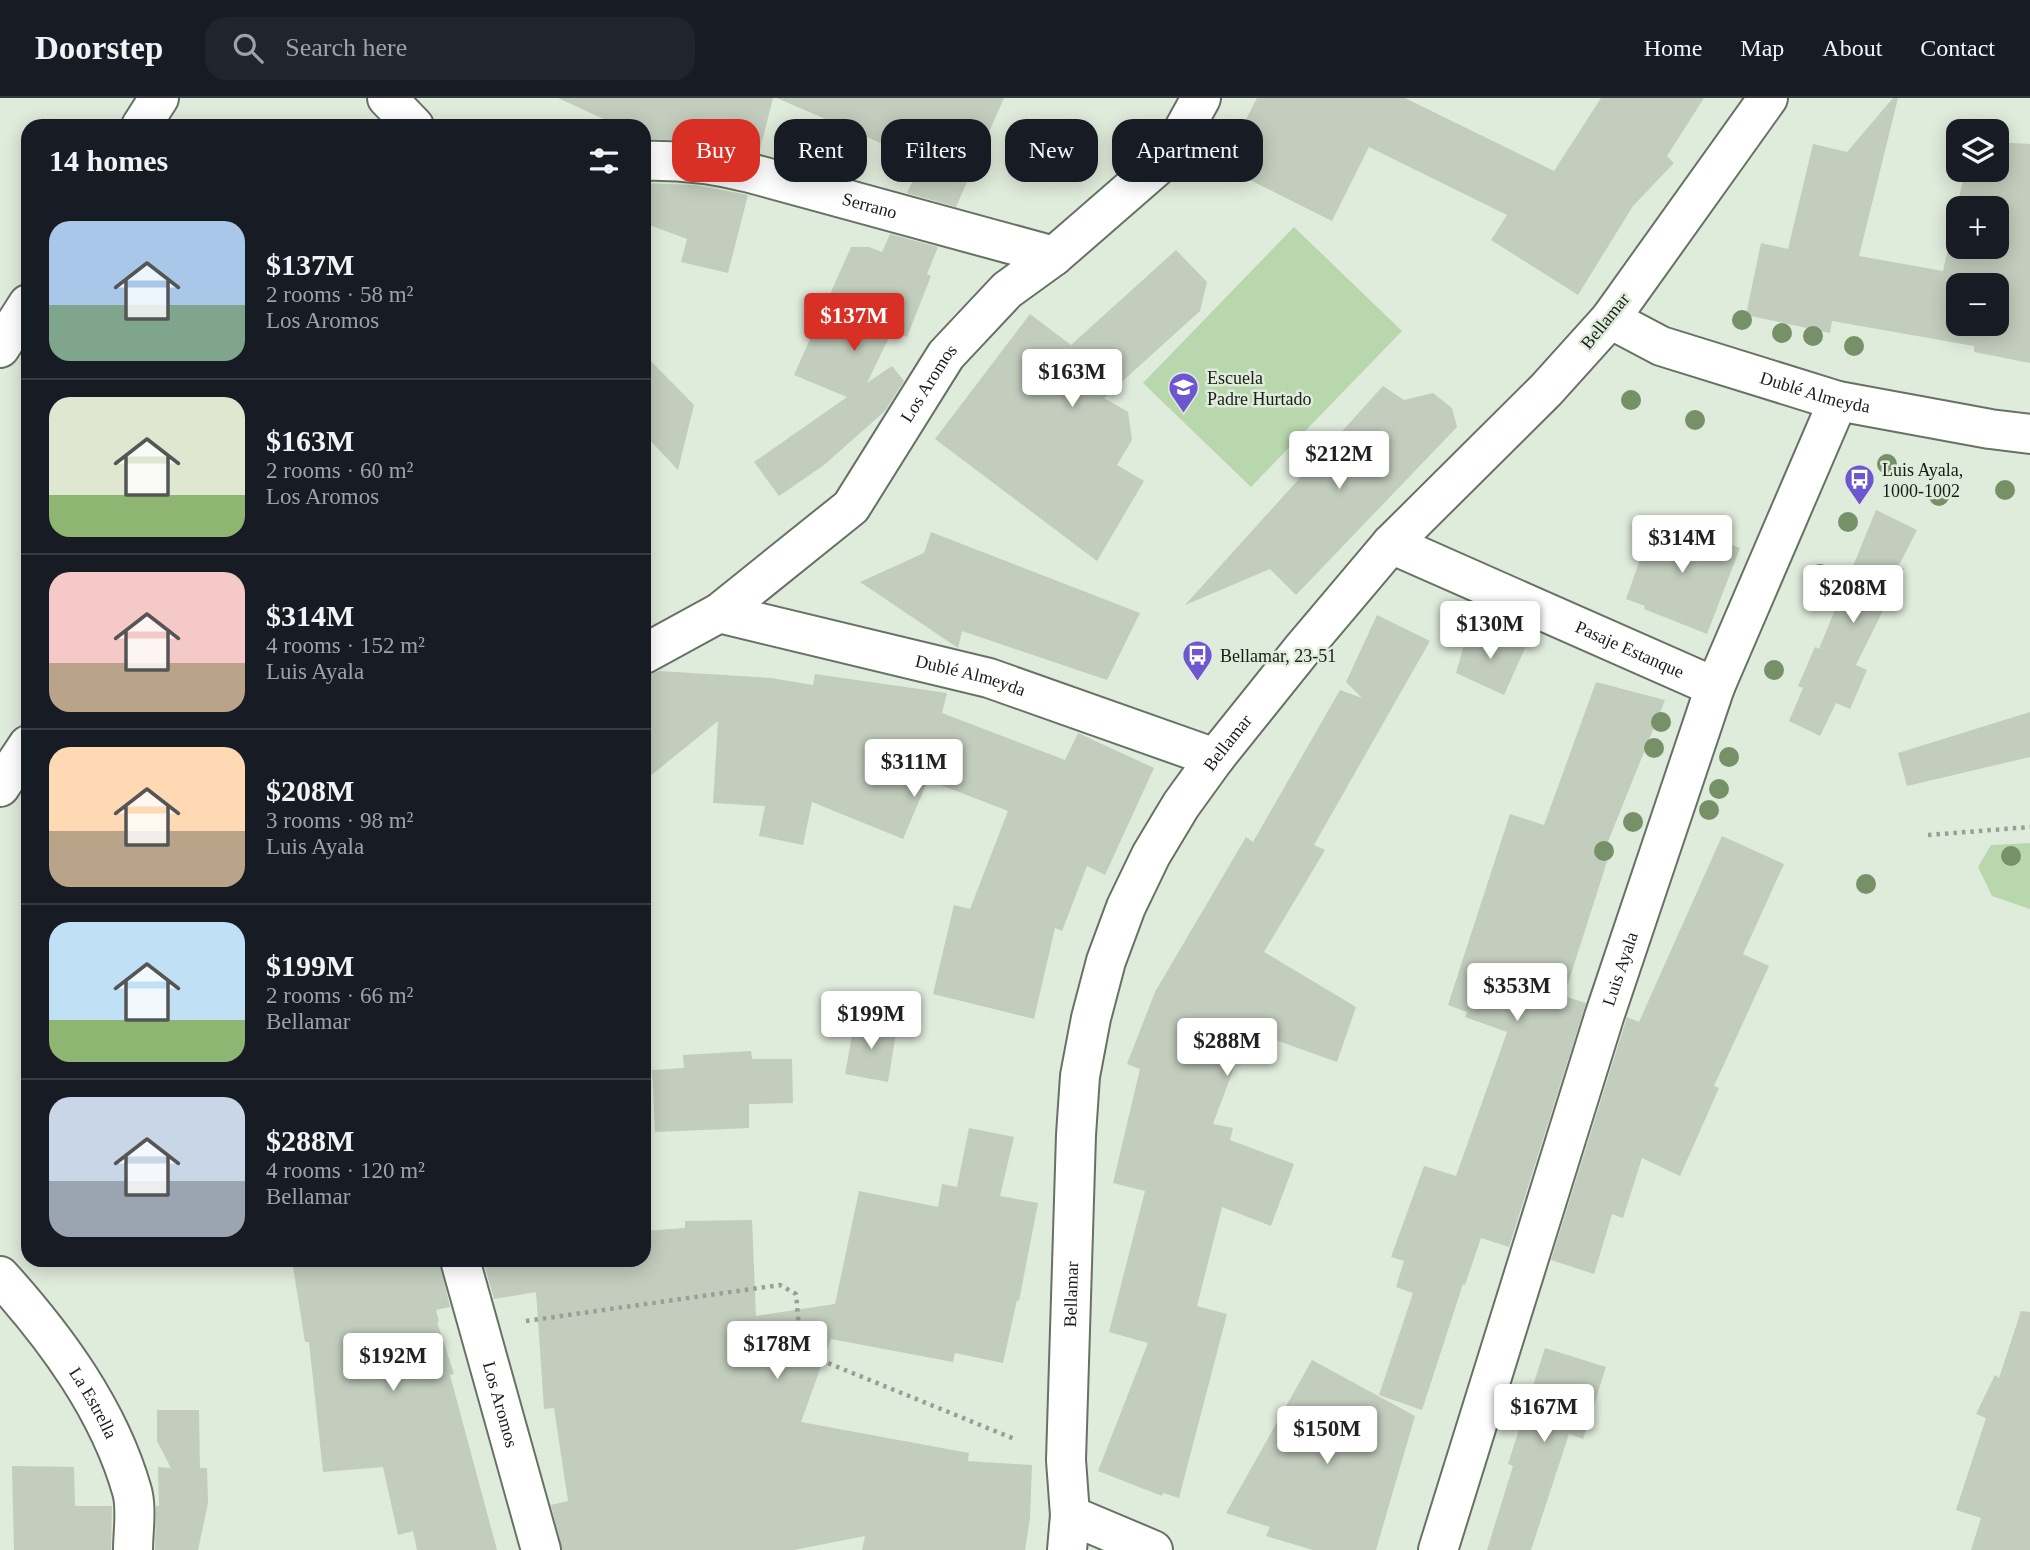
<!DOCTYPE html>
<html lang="en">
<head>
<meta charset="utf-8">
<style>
  body { margin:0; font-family:"Times New Roman",serif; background:#20242c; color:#f1f3f6; height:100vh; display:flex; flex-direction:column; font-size:26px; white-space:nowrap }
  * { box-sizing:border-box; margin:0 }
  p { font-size:23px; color:#9ea1a6 }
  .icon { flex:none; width:38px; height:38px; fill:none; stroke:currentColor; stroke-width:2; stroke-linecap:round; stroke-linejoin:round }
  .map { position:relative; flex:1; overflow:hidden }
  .sheet { position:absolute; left:21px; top:21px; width:630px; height:1148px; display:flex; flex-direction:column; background:#171b24; border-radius:21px; box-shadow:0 4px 18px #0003 }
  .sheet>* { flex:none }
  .top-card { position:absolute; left:672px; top:21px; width:665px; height:63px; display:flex; gap:14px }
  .buttons { position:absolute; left:1946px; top:21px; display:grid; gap:14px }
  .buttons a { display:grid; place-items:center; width:63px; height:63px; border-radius:14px; background:#171b24; box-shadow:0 4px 18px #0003; font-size:35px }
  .price { position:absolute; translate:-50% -60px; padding:0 16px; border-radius:7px; background:#fff; color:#222; font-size:23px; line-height:46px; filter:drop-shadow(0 2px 4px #0008) }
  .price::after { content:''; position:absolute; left:50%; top:42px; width:21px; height:16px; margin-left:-10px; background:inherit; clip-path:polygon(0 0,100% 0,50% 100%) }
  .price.selected { background:#d93025; color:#fff }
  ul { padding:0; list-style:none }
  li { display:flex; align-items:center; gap:21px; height:175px; padding:0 28px }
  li+li { border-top:2px solid #363941 }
  li span { display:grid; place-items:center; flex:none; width:196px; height:140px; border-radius:21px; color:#555 }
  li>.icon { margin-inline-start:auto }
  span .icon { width:84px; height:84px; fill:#fffc; stroke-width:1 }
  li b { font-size:30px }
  h2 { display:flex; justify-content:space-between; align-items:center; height:84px; padding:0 28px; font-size:30px }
  .tag { padding:0 24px; border-radius:21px; background:#171b24; box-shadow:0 4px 18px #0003; font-size:24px; line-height:63px }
  .tag.selected { background:#d93025; color:#fff }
  header { display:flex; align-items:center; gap:42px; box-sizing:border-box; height:98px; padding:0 35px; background:#171b24; border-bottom:2px solid #363941 }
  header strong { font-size:33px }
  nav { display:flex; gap:38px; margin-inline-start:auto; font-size:24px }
  .search { width:490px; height:63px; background:#20242c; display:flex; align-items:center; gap:18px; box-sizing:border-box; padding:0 24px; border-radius:21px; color:#9ea1a6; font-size:26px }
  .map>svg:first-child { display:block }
  .green { fill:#b8d7ad }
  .building { fill:#c2cdbd; fill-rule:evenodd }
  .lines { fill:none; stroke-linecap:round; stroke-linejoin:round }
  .street-casing { stroke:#677264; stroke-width:42 }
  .secondary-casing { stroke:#677264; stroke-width:42 }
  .path { stroke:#97a094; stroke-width:4.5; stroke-dasharray:3.5 5; stroke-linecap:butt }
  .street { stroke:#fff; stroke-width:38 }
  .secondary { stroke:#fff; stroke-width:38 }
  .tree { fill:#769168 }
  .labels { text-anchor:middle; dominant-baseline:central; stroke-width:5; stroke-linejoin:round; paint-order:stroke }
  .street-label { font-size:18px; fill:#191d17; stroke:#dfebdb }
  .poi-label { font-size:18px; fill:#191d17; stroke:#dfebdb; text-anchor:start }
</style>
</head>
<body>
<header>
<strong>Doorstep</strong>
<div class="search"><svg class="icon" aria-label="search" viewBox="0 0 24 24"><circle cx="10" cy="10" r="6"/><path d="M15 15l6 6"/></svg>Search here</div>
<nav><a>Home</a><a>Map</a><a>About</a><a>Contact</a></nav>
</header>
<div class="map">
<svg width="2030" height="1452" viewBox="0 0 2030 1452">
  <rect width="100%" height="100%" fill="#dfebdb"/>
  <path class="green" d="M1294,129L1402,233L1251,389L1143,285Z
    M2030,745V811L1992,798L1978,769L1991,747Z"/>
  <path class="building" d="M558,0H773L759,55L699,43L644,41V28H619Z
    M777,0H1004L956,109L907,95L922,63Z
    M1257,0H1405L1554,73L1601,0H1704L1667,58L1674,65L1633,108L1578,197L1491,142L1507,117L1369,49L1332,123L1222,68Z
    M1893,0H1898L1859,158L1943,173L1965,72H1997V44L2030,46V265L1974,254V248L1832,223L1830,235L1746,217L1761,145L1788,151L1813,46L1847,54ZM1958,110H1997V149H1958ZM1958,187H1997V226H1958Z
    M644,85L695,87L748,97L728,175L681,164L687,141L644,125Z
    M890,136L938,149L927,176L931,178L907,239L892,233L867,285L892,268L904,283L885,313L824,367L779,398L754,364L847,299L794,277L851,149H869L882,154Z
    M1176,152L1207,184L1200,213L1104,300L1128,314L1132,342L1117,367L1144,383L1097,463L935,341L1030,216L1071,247Z
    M644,256L694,307L678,372L644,336Z
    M1383,288L1404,302L1433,295L1452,310L1457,329L1296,497L1270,471L1185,507Z
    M1876,412L1917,432L1897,471L1904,470L1856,567L1867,572L1850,611L1836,605L1820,638L1789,623L1803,590L1798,588L1815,549L1819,551Z
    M1655,419L1740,450L1707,536L1644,511L1645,508L1626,501Z
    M931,434L1140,515L1107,582L962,533L958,550L860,484L924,455Z
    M1377,517L1430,543L1314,747L1325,752L1264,854L1356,909L1337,964L1248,932L1213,1026L1233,1030L1230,1042L1294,1066L1271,1128L1222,1109L1197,1208L1227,1216L1179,1400L1163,1395L1162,1398L1098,1373L1148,1245L1109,1234L1145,1093L1113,1085L1140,971L1127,966L1155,894L1246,739L1253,744L1340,592L1362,600L1346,584Z
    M1468,533L1526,548L1504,597L1456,575Z
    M659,573L771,580L813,587L815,576L947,595L942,615L1065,662L1078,635L1154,670L1105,777L1087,768L1062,833L1055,830L1034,921L933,896L954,807L970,811L1008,713L928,682L903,741L812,704L803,747L759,738L765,708L713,705L718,623L644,683V578Z
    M1596,584L1665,602L1607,746L1612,748L1564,898L1586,905L1509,1149L1481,1140L1465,1187L1463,1186L1422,1312L1379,1297L1413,1195L1396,1189L1404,1163L1391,1159L1424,1068L1456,1078L1507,934L1465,919L1467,914L1448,907L1510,716L1544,727Z
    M2030,614V659L1907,688L1898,655Z
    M1722,738L1784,766L1743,856L1769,868L1714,988L1719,990L1680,1078L1642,1060L1623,1120L1612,1116L1594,1176L1551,1162L1627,919L1639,924Z
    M855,922L897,929L888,984L845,976Z
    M751,953L752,961H792L793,1005L749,1006V1030L655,1034L652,972L684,970L683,957Z
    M969,1030L1014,1039L1000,1098L1038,1105L1019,1203L1017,1202L1003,1265L955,1255L953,1264L831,1241L801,1324L969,1355L968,1363L1032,1367L1030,1420L1025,1452H862L865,1438L794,1452H562L551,1407L568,1403L554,1310L544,1311L536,1194L494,1201L483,1162H644V1133L685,1130V1123L752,1122L756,1218L835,1206L859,1093L938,1109L942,1086L957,1089Z
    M292,1162H439L450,1209L436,1212L439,1223L437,1224L454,1276L450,1277L497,1452H417L413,1433L398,1437L383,1369L323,1374L309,1244H305Z
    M2021,1213L2030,1214V1452H1971L1981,1420L1956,1412L1986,1320L1976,1316L1995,1277L1999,1280Z
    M1545,1250L1606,1269L1583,1341L1569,1336L1531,1452H1487L1513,1368L1508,1366Z
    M1312,1262L1415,1318L1376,1452H1313L1266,1438L1270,1429L1226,1415Z
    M157,1312H199L200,1370H207L208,1405L198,1452H155L156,1408H159L158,1369L171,1370L157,1343Z
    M12,1368L74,1369L75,1408H112L111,1452H14Z"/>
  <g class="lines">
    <defs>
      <g id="street">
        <path d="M387,0L414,28"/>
        <path d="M141,28L159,0"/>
        <path id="s1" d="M644,63C681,62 714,66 750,75L1054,158"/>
        <path d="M1610,221L1768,0"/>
        <path d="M0,250L28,206"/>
        <path id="s2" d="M1391,446L1715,589"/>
        <path id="s3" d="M719,515L989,580L1215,660"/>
        <path id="s4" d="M644,556L719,515L851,409L946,257L1007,192L1054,158L1169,58L1201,0"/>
        <path d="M0,689L28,647"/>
        <path id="s5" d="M460,1162L541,1452"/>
        <path id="s6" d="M0,1178C56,1240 109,1312 132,1393C137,1410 133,1434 133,1452"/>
        <path d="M1070,1417L1153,1452"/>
      </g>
      <g id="secondary">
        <path id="s7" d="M1067,1452L1070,1417L1066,1362L1076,1037L1080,978L1091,920L1106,863L1126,809L1151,757L1181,707L1215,660L1304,549L1391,446L1546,292L1610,221L1661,248L1838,303L1990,331L2030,336"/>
        <path id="s8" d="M1438,1452L1604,919L1715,589L1838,303"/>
      </g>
    </defs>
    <use href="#street" class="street-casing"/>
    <use href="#secondary" class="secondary-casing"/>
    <path class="path" d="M1928,737L2030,729
      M526,1223L780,1187L796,1196C799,1222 796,1244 818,1261L1017,1342"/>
    <use href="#street" class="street"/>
    <use href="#secondary" class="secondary"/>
  </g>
  <g class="tree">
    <circle cx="1742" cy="222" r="10"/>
    <circle cx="1782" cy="235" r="10"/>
    <circle cx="1813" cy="238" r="10"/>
    <circle cx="1854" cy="248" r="10"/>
    <circle cx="1631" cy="302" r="10"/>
    <circle cx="1695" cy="322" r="10"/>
    <circle cx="1887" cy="366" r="10"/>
    <circle cx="2005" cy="392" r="10"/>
    <circle cx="1939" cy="398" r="10"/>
    <circle cx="1848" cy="424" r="10"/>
    <circle cx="1820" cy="476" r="10"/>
    <circle cx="1774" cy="572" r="10"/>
    <circle cx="1661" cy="624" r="10"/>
    <circle cx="1654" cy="650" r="10"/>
    <circle cx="1729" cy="659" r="10"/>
    <circle cx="1719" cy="691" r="10"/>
    <circle cx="1709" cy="712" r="10"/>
    <circle cx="1633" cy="724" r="10"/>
    <circle cx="1604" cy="753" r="10"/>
    <circle cx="2011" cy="758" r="10"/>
    <circle cx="1866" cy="786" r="10"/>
  </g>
  <defs>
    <symbol id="school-pin" viewBox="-11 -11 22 30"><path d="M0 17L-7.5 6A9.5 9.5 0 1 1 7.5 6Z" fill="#6d57d1" stroke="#dfebdb"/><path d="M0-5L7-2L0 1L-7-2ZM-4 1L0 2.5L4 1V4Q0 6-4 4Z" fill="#fff"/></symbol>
    <symbol id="bus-pin" viewBox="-11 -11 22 30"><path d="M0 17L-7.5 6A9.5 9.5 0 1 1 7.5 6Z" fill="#6d57d1" stroke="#dfebdb"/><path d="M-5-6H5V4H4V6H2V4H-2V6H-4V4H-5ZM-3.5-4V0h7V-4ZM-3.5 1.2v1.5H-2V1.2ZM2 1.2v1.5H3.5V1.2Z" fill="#fff"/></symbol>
  </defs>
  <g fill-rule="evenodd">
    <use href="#school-pin" x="1166" y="272" width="35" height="47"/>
    <use href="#bus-pin" x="1842" y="364" width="35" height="47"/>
    <use href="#bus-pin" x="1180" y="540" width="35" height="47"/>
  </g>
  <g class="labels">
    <g class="street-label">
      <text stroke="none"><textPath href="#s1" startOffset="231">Serrano</textPath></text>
      <text transform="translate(1605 223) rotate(-51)">Bellamar</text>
      <text stroke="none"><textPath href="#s4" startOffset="401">Los Aromos</textPath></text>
      <text stroke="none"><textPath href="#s7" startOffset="1634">Dublé Almeyda</textPath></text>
      <text stroke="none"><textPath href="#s2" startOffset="261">Pasaje Estanque</textPath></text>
      <text stroke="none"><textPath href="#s3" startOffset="259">Dublé Almeyda</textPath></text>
      <text stroke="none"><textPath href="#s7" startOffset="844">Bellamar</textPath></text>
      <text stroke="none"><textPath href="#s8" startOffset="609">Luis Ayala</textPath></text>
      <text stroke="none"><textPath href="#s7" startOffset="256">Bellamar</textPath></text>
      <text stroke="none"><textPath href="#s6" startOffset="158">La Estrella</textPath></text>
      <text stroke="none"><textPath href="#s5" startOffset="150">Los Aromos</textPath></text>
    </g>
    <g class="poi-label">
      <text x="1207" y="280">Escuela<tspan x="1207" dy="21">Padre Hurtado</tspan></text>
      <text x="1882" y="372">Luis Ayala,<tspan x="1882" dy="21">1000-1002</tspan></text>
      <text x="1220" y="558">Bellamar, 23-51</text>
    </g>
  </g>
</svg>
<div class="buttons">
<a><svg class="icon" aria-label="layers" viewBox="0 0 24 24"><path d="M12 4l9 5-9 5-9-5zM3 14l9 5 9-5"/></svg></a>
<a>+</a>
<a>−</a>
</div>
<b class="price selected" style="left:854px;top:255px">$137M</b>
<b class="price" style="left:1072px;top:311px">$163M</b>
<b class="price" style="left:1339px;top:393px">$212M</b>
<b class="price" style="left:1682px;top:477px">$314M</b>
<b class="price" style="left:1853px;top:527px">$208M</b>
<b class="price" style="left:1490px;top:563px">$130M</b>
<b class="price" style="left:914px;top:701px">$311M</b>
<b class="price" style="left:1517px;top:925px">$353M</b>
<b class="price" style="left:871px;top:953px">$199M</b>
<b class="price" style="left:1227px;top:980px">$288M</b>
<b class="price" style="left:777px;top:1283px">$178M</b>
<b class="price" style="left:393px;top:1295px">$192M</b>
<b class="price" style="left:1544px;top:1346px">$167M</b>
<b class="price" style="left:1327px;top:1368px">$150M</b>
<div class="top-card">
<a class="tag selected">Buy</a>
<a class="tag">Rent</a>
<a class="tag">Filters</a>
<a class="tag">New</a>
<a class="tag">Apartment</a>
</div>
<section class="sheet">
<h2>14 homes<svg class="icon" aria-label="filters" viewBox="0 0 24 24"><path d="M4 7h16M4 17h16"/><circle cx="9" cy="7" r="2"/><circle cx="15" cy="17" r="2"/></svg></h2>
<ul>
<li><span style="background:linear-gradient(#a9c7e8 60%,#7fa58c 0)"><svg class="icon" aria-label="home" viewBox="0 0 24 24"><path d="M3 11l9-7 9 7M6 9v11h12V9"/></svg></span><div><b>$137M</b><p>2 rooms · 58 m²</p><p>Los Aromos</p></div></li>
<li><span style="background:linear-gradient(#dfe7d0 70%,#8fb573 0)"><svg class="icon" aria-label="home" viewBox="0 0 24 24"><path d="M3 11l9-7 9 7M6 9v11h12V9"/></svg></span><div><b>$163M</b><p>2 rooms · 60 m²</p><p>Los Aromos</p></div></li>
<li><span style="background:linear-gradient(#f6c9c9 65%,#b9a48a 0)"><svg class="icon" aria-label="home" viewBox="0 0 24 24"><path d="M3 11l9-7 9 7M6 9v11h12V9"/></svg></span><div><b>$314M</b><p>4 rooms · 152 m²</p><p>Luis Ayala</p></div></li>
<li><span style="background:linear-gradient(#ffd9b3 60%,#b9a48a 0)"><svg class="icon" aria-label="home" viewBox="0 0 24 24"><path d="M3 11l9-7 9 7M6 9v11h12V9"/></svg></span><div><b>$208M</b><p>3 rooms · 98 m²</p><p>Luis Ayala</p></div></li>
<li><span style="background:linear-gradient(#bfe0f5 70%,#8fb573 0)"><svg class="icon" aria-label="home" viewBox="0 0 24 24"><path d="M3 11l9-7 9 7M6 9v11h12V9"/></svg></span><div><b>$199M</b><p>2 rooms · 66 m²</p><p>Bellamar</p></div></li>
<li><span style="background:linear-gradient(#c9d6e8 60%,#9aa5b1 0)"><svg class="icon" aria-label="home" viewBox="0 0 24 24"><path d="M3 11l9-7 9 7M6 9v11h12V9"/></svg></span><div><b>$288M</b><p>4 rooms · 120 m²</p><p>Bellamar</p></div></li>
</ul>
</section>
</div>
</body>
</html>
